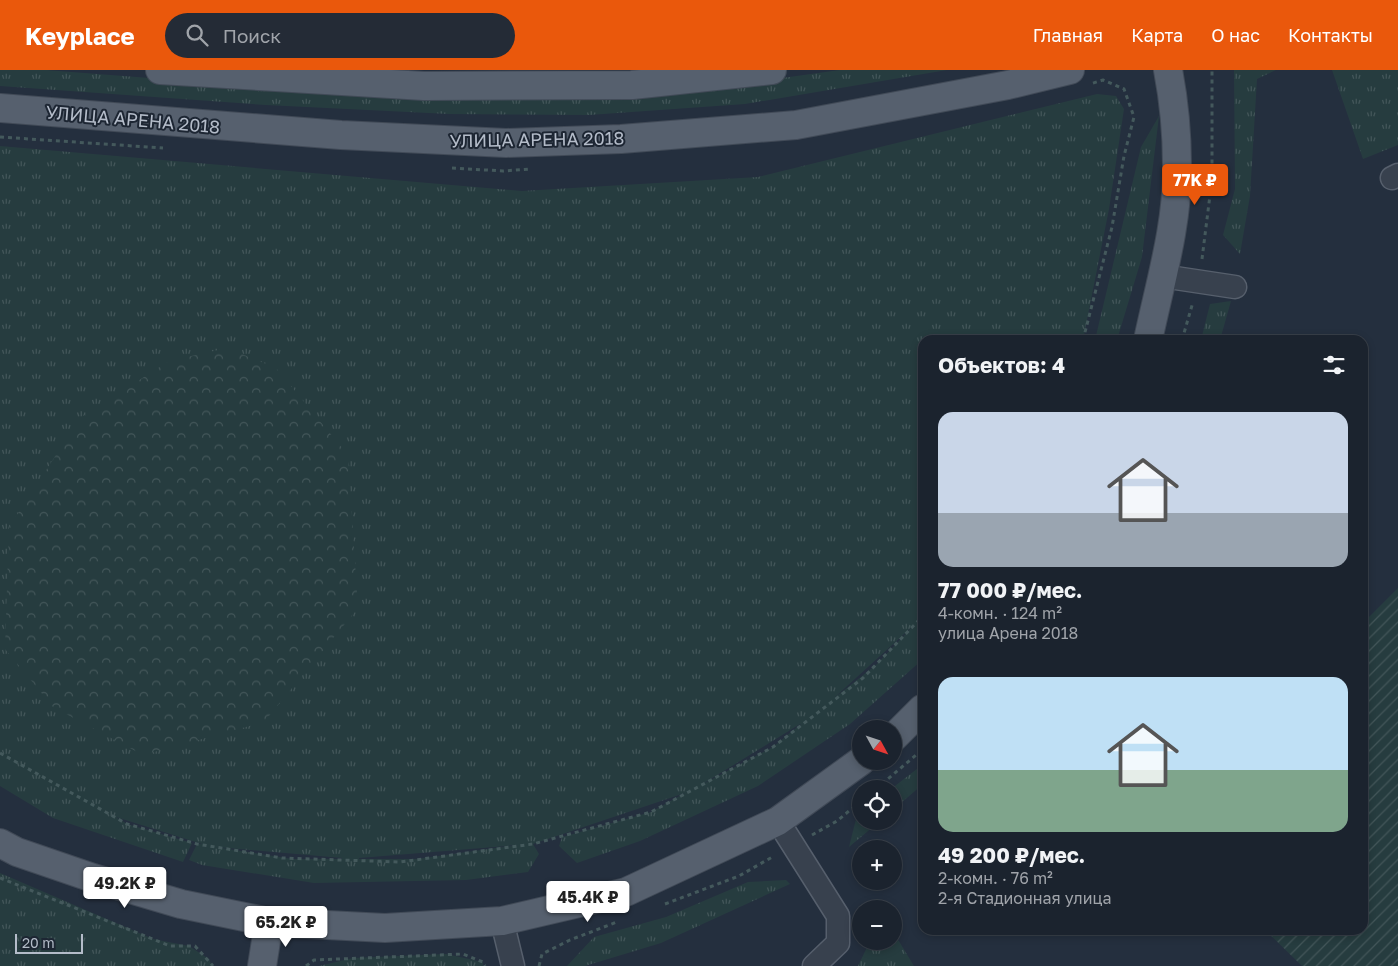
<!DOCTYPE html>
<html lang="ru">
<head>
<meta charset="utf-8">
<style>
  body { margin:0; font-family:"Golos Text",sans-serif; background:#242b36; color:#f1f3f6; height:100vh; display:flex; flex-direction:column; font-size:19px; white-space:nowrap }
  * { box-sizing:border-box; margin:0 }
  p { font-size:16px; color:#a0a4aa }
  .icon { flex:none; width:28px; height:28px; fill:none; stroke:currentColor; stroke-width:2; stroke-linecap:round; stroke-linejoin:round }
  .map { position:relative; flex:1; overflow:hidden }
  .sheet { position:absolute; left:918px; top:265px; width:450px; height:600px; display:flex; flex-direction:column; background:#1b232e; border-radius:15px; box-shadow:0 2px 8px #0003,0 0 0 1px #39404a }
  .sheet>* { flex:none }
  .needle { width:32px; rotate:130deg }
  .buttons { position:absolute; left:852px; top:650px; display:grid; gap:10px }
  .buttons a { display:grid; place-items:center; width:50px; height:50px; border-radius:50%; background:#1b232e; box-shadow:0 2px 8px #0003,0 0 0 1px #39404a; font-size:25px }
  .scale { position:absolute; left:15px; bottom:12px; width:68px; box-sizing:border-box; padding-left:5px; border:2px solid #b4bcc9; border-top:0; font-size:14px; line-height:18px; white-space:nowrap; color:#b4bcc9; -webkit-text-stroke:4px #1d2633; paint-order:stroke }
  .price { position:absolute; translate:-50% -42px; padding:0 11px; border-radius:5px; background:#fff; color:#222; font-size:16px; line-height:32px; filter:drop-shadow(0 1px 2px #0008) }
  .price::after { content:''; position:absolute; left:50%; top:30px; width:15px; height:11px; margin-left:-8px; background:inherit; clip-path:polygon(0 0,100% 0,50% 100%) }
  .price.selected { background:#ea580c; color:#fff }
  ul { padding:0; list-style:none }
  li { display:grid; align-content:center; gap:10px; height:265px; padding:0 20px }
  li span { display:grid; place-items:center; height:155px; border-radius:15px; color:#555 }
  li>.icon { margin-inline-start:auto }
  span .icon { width:90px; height:90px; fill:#fffc; stroke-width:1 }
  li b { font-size:21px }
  h2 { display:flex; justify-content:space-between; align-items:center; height:60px; padding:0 20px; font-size:21px }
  header { display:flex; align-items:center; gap:30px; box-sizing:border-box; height:70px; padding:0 25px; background:#ea580c; color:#fff }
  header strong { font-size:24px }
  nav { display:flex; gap:28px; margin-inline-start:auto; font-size:18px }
  .search { width:350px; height:45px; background:#242b36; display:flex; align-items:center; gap:12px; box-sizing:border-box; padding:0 18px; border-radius:28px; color:#a0a4aa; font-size:19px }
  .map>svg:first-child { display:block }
  .grass { fill:url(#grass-tufts); fill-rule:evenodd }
  .forest { fill:url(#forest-crowns) }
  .garden { fill:url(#garden-furrows) }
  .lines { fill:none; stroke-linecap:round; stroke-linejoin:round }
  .minor-casing { stroke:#565f6c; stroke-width:25 }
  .major-casing { stroke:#414a57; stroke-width:30 }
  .path { stroke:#44595c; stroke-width:3; stroke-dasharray:4 4; stroke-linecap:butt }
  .minor { stroke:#38414e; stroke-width:22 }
  .major { stroke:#56606e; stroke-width:28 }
  .labels { text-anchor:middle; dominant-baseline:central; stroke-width:4; stroke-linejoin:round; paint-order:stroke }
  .street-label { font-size:18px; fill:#b4bcc9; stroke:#1d2633 }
</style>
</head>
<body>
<header>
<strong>Keyplace</strong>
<div class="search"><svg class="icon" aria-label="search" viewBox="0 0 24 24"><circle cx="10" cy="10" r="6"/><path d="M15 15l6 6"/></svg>Поиск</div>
<nav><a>Главная</a><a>Карта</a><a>О нас</a><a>Контакты</a></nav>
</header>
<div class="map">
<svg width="1398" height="896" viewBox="0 0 1398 896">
  <defs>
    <pattern id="grass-tufts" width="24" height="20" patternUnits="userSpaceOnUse" patternTransform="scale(1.25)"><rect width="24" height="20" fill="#263c3f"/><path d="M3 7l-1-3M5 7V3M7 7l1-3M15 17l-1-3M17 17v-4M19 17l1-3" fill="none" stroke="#435659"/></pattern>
    <pattern id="forest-crowns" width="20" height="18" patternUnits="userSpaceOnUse" patternTransform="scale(1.25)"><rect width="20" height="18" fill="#263c3f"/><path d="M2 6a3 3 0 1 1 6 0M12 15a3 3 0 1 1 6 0" fill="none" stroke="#435659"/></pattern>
    <pattern id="garden-furrows" width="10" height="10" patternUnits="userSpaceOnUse" patternTransform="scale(1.25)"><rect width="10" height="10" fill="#263c3f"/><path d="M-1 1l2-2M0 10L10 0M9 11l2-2" fill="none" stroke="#435659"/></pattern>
  </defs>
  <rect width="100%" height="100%" fill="#242f3e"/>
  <path class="grass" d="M0,0H46L418,29L659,25L840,0H947L745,34L589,45L449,44L266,35L0,16Z
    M1234,0H1276L1257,9L1250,126L1240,184L1223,165L1235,119Z
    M1332,0H1398V75L1363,89Z
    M1097,24L1116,26L1124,39L1109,139L1083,270H922V590L850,654L758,716L640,771L577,793L559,776L562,767L651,742L685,723L533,774L539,784L528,802L466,810L314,813L202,795L189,790L197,774H202L116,747L127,754L192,773L183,792L53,748L0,716V76L522,121L758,107ZM914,555L876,595L834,628ZM801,654L773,677L701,715L800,654ZM518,775L417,789H359V788ZM216,777L342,788V789H293Z
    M1159,46L1142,187L1117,270H1095L1141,77Z
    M1231,231L1220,270H1201L1210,234Z
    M922,695V715L894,739V719H891Z
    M861,742V751H880L849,777L857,745Z
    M0,803L153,869L189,876L209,889L212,896H0Z
    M786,810L790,814L661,873L585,896H567L594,867L666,847L748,812Z
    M894,863L914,896H858L870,871H894Z
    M446,884L483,892V896H319L353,888Z"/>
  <path class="forest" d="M227,278L276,298L348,385L358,538L264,652L143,685L53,637L5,579L9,457L80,348L169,291Z"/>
  <path class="garden" d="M1398,518V896H1302L1265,860H1362L1363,553Z"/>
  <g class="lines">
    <defs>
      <path id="minor" d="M1392,108L1398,105
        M1162,206L1235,217
        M778,751L838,846V873L814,896
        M502,851L513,896"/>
      <path id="major" d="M160,0L424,16L632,15L772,0
        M0,38L341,65L506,73L621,69L796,55L1008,15L1070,0
        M1148,270C1160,213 1178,154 1177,96C1177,64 1174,31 1168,0
        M894,667L922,639
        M0,773L17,782L93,808L181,834L269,852L385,858L502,851L626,822L778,751L861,691
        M262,896L269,852"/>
    </defs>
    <use href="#minor" class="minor-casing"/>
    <use href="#major" class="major-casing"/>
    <path class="path" d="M0,67L163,78
      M452,98L503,101L530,99
      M1202,189L1212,109V0
      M1083,270L1112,157L1124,86L1134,47L1124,19L1103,10L1090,14
      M1182,270L1193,232
      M0,683L127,754L197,774L282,788L400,792L533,774L651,742L773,677L863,608L922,547
      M876,719L922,680
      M812,765L837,751L861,731
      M0,808L170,876H195L213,896
      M665,834L739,806L774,786
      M306,896L314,890L463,884L483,892L485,896
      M539,896L542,884L570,870L617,852"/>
    <use href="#minor" class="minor"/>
    <use href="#major" class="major"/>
  </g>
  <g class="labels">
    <g class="street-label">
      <text transform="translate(133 49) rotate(5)">УЛИЦА АРЕНА 2018</text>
      <text transform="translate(537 69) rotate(-1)">УЛИЦА АРЕНА 2018</text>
    </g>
  </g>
</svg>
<div class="buttons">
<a><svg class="needle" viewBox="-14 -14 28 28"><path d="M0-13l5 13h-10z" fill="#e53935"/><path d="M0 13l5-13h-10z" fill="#a0a4aa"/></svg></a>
<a><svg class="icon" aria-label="locate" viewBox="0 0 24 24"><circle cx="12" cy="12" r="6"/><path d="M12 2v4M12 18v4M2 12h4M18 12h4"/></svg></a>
<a>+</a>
<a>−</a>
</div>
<div class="scale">20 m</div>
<b class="price selected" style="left:1195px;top:136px">77K ₽</b>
<b class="price" style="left:125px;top:839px">49.2K ₽</b>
<b class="price" style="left:588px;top:853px">45.4K ₽</b>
<b class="price" style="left:286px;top:878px">65.2K ₽</b>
<section class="sheet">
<h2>Объектов: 4<svg class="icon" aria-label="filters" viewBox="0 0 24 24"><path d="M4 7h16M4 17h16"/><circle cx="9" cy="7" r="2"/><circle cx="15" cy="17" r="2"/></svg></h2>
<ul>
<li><span style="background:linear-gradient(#c9d6e8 65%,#9aa5b1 0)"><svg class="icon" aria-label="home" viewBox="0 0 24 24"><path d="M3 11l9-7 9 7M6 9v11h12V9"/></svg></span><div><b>77 000 ₽/мес.</b><p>4-комн. · 124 m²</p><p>улица Арена 2018</p></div></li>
<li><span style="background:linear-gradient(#bfe0f5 60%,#7fa58c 0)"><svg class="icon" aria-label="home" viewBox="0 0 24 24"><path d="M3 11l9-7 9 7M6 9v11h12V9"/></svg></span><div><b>49 200 ₽/мес.</b><p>2-комн. · 76 m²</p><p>2-я Стадионная улица</p></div></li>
</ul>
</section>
</div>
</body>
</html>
